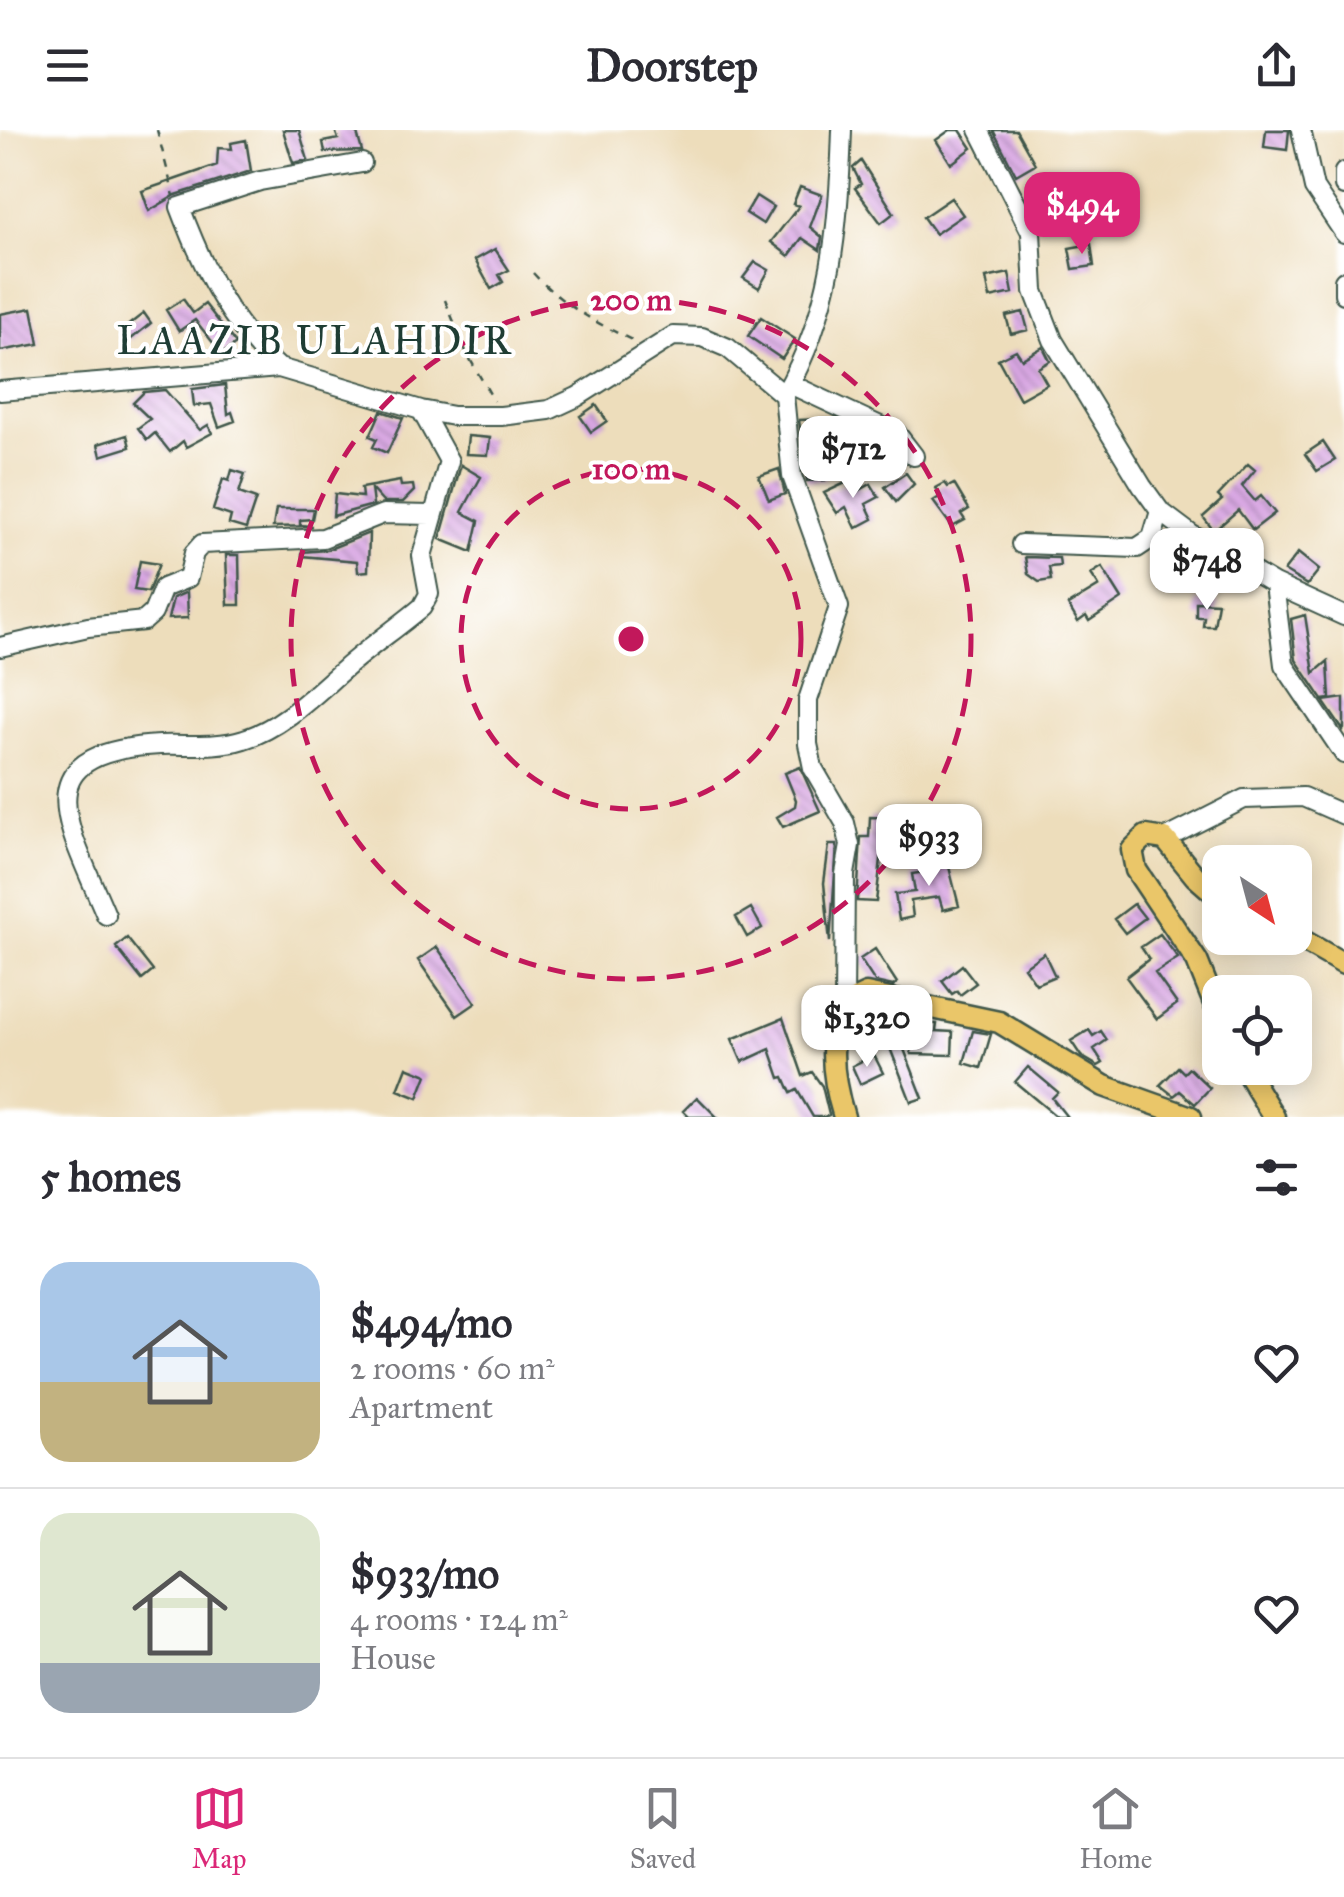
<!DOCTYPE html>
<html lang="en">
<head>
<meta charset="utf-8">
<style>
  body { margin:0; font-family:"IM FELL Great Primer",serif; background:#f2f2f3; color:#2b2b33; height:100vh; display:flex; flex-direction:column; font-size:38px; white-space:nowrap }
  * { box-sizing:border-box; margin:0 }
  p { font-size:32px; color:#7c7c81 }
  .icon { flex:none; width:55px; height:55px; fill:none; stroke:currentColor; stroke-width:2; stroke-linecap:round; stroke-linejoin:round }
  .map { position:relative; height:987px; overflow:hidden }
  .drawer { display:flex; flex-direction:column; background:#fff; flex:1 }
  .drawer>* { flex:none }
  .needle { width:65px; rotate:144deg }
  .controls { position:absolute; left:1202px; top:715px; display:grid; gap:20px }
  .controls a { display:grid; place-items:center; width:110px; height:110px; border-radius:20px; background:#fff; box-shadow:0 5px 25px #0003; font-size:50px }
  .price { position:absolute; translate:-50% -85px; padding:0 22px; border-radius:20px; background:#fff; color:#222; font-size:32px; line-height:65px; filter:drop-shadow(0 2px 5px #0008) }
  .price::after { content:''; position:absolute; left:50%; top:60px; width:30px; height:22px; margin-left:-15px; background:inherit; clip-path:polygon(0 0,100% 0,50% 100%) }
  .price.current { background:#db2777; color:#fff }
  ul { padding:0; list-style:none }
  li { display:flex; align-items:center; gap:30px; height:250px; padding:0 40px }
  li+li { border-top:2px solid #e1e1e2 }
  li span { display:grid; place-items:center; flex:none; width:280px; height:200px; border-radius:30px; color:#555 }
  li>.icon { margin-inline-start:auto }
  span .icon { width:120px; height:120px; fill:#fffc; stroke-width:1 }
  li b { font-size:42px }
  h2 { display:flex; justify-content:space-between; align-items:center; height:120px; padding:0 40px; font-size:42px }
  header { display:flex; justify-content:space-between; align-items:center; height:130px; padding:0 40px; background:#fff; font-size:45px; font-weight:700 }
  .dock { display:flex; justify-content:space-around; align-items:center; height:140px; border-top:2px solid #e1e1e2; background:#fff; font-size:28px; color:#7c7c81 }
  .dock a { display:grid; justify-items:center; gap:5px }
  .dock .current { color:#db2777 }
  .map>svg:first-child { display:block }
  .building { fill:url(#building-back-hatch) }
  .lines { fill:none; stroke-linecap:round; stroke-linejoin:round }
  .minor-casing { stroke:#3e5548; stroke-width:22 }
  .major-casing { stroke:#3e5548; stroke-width:25 }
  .path { stroke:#3e5548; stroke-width:2.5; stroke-dasharray:8 8; stroke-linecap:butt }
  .minor { stroke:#fff; stroke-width:18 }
  .major { stroke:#eac669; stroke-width:20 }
  .ring { fill:none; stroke:#c2185b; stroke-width:5; stroke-dasharray:18 12 }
  .labels { text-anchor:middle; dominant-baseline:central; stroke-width:8; stroke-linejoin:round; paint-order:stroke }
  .quarter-label { font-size:40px; letter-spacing:2.5px; fill:#1f3d34; stroke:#fff }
  .centre { fill:#c2185b; stroke:#fff; stroke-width:5 }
  .ring-label { font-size:30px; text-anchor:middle; font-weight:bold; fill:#c2185b; stroke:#fff; stroke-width:8; stroke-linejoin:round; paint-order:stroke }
</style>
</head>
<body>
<header><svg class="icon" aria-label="menu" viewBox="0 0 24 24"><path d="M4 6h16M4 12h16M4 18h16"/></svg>Doorstep<svg class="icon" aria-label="share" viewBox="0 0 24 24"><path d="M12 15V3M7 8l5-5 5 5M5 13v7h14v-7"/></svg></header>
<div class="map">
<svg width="1344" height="987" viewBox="0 0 1344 987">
  <defs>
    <pattern id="building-back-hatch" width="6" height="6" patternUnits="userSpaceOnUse" patternTransform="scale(2.5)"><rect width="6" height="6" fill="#d9a7e3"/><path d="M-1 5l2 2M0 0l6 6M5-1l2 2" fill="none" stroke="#af89b9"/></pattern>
  </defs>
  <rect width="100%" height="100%" fill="#fff"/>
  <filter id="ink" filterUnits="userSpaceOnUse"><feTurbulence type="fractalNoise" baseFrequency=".01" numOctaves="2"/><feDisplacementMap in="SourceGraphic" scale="20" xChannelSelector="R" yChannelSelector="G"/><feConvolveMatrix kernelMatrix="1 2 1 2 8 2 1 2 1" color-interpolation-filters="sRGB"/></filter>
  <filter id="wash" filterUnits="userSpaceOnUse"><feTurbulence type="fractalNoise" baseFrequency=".0048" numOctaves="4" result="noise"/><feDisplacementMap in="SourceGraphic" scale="40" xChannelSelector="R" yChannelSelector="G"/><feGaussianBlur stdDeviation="2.25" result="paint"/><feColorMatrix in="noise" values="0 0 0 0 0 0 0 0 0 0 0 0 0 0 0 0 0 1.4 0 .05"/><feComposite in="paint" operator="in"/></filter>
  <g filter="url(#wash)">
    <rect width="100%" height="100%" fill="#edddbb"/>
    <g id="blocks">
      <path class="building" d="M283,0H299L308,30L293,33Z
        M335,0H356L362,21L325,22L323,12L338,9Z
        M950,0H960L972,18L951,34L936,10Z
        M993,0H1016L1035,34L1016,45Z
        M1266,0H1289L1287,20L1264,17Z
        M246,10L251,41L176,65L149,81L142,61L217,35L218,18L232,19L231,13Z
        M861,31L894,83L881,93L855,58L861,54L853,38Z
        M800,57L822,65L810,97L822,107L820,120L802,108L789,126L771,112L799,76L793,74Z
        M756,66L773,77L763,94L746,83Z
        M951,68L963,85L935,104L923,87Z
        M1091,114L1094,136L1073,139L1069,118Z
        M495,119L509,140L499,145L503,152L491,159L475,130Z
        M755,132L769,140L759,158L743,148Z
        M1009,143L1013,163L990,168L986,148Z
        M183,169L193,183L205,174L236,214L222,224L195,190L179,201L166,180Z
        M32,178L39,214L0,221V184Z
        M1023,182L1028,200L1011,204L1006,186Z
        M144,183L151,193L130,210L122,200Z
        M761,187L795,209L782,229L748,206Z
        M1043,217L1050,231L1038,238L1047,254L1020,269L998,229L1016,220L1022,229Z
        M225,255L228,284L232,282L235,291L219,297L211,274L194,276L192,259Z
        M165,260L200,300L208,295L212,303L186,317L183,311L170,322L155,303L147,310L138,298L150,289L133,273L144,262Z
        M596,275L607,291L591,302L580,286Z
        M381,281L403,288L387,323L373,317L377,309L370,306Z
        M822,289L825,350L807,351L799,290Z
        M127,305L130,317L101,326L98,314Z
        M468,306L490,308L488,325L466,324Z
        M1323,312L1335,330L1317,341L1305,324Z
        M1248,334L1255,340L1242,356L1255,371L1261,366L1275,383L1253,400L1238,380L1214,401L1203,387L1222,370L1218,366Z
        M461,335L481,347L462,382L479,391L472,422L440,409Z
        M779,339L785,364L769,370L759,346Z
        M232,340L245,344L239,363L256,369L246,399L229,394L231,386L213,380L223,349L229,351Z
        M906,343L914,354L896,372L885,357Z
        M854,349L860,360L871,354L879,367L866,374L873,389L856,398L846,377L837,383L824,363Z
        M400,351L401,356L413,355L414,361L403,372H383L371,359L373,375L333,386L335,364L362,367L361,358Z
        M945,353L948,357L954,354L969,379L961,384L965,390L952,397L933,371L941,366L936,358Z
        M276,379H314L312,389L300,390V395L312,396L273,397Z
        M369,403L368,441L358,442L357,431L302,426V422L327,420Z
        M1298,423L1319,440L1307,455L1284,441Z
        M226,425H239L240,475H228Z
        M1025,427L1059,428L1060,436L1049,437L1051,450L1039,452L1028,444Z
        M140,431L159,434L148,462L134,460Z
        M1102,437L1122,469L1089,491L1086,486L1078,492L1068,475L1099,456L1091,444Z
        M187,462L188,488L168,489L173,468Z
        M1196,472L1218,473L1214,496H1203L1204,487H1196Z
        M1305,485L1314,543L1328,531L1330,569L1323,570L1296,530L1291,489Z
        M1344,568V599L1343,600L1323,571Z
        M800,637L820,681L783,697L777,687L795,676L796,670L785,643Z
        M908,681L905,710L883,712L876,772L857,771L861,707H869L870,687L897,688L896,682Z
        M829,715H837L830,812L824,753Z
        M947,729L959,776L943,780L939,767L911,771L913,787L899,790L895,764L915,762L912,744L932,741L930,733Z
        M1134,774L1145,788L1125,803L1114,789Z
        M751,778L762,798L747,807L736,787Z
        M1160,804L1178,828L1155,843L1177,874L1157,889L1126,847L1149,829L1141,817Z
        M127,808L153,841L142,850L116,817Z
        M437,817L476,873L457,886L418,830Z
        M875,819L897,853L893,856L875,852L860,829Z
        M1044,823L1055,846L1036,854L1024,837Z
        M962,835L976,853L960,865L957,861L952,864L942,851Z
        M783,888L803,946L812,942L822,956L829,985L824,987H813L797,960L791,963L784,947L780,948L770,919L742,932L732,909Z
        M912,893L937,894L936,901L953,902L952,925L911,924Z
        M1089,900L1093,906L1101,901L1107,910L1094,919L1103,933L1098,936L1081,926L1071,911Z
        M973,901L991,904L981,938L964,933Z
        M902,914L923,968L911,972L890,918Z
        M874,925L883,943L860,954L852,936Z
        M407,937L427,945L418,968L398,960Z
        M1028,937L1058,962L1052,968L1067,987H1057L1015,952Z
        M1178,937L1184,943L1189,938L1210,958L1195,974L1180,961L1174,966L1160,955Z
        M697,967L717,987H689L683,981Z"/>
    </g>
  </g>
  <g filter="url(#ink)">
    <use href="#blocks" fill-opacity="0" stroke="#3e5548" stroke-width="2.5"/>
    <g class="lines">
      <defs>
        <path id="minor" d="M979,0L1031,102L1034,161L1053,210L1142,356L1160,381L1192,405L1274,454L1344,486
          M1301,0L1314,58L1344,103
          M1344,42V56
          M1344,151V164
          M279,238C229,194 203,138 180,77L260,51L362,33
          M790,254L897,304L914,326
          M0,261L279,238L421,280L453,286H501L549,280L577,267L673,206L702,207L728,218L784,265L792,346L839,477L808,570V614L813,638L845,693L850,715L845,744L844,877
          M784,265C833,179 839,96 842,0
          M1021,414L1137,418L1152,408L1160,381
          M1274,454L1284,535L1344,624
          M0,517L88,497L144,491L153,483L163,458L188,448L194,423L202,414L323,408L383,384L431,385
          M1165,709L1244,669L1303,667L1344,685
          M106,785C70,698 18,622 160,615C188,614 216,618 244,609C282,598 315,564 344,539C369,517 397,498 422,477L429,464L422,426L449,331L421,280"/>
        <path id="major" d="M1220,768L1195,746L1165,709L1146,706L1132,720L1136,740L1197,831L1220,888
          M1295,806L1344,834
          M1244,938L1274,987
          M844,987C832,948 820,883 866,864L999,892L1104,956L1191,987"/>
      </defs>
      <use href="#minor" class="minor-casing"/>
      <use href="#major" class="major-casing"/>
      <path class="path" d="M157,0L174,66
        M533,143C562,175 598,194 638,213
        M445,170L467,224L494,271"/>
      <use href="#minor" class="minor"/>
      <use href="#major" class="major"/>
    </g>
  </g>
  <g class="ring">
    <circle cx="631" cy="509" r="170"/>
    <circle cx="631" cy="509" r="340"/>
  </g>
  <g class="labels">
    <g class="quarter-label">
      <text x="315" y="210">LAAZIB ULAHDIR</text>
    </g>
  </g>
  <circle cx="631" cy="509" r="15" class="centre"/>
  <g class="ring-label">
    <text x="631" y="180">200 m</text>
    <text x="631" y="349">100 m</text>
  </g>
</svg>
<div class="controls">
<a><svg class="needle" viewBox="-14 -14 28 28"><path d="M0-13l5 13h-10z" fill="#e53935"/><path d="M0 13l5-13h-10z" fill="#7c7c81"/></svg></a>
<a><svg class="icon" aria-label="locate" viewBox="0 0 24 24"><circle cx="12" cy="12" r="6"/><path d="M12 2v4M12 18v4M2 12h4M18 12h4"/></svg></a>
</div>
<b class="price current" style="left:1082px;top:127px">$494</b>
<b class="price" style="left:853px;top:371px">$712</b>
<b class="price" style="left:1207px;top:483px">$748</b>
<b class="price" style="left:929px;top:759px">$933</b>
<b class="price" style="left:867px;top:940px">$1,320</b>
</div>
<section class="drawer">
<h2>5 homes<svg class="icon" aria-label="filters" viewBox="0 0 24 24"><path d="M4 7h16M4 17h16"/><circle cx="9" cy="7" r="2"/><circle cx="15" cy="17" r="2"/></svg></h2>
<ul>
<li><span style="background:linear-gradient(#a9c7e8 60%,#c2b280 0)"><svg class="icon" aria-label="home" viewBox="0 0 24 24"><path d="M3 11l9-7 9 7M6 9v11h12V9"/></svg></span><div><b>$494/mo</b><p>2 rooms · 60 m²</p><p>Apartment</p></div><svg class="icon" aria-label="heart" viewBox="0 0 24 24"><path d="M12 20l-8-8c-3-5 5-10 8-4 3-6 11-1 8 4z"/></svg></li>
<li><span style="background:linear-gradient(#dfe7d0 75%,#9aa5b1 0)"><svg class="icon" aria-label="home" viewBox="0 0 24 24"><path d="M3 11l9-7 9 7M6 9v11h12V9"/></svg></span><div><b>$933/mo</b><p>4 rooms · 124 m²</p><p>House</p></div><svg class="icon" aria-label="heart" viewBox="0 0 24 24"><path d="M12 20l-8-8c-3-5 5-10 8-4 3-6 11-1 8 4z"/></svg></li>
</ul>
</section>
<nav class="dock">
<a class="current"><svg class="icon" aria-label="map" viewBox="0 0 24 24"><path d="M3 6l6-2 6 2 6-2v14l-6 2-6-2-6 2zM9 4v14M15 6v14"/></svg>Map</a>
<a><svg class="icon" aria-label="saved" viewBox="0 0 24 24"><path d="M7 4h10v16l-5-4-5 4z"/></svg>Saved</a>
<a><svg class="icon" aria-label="home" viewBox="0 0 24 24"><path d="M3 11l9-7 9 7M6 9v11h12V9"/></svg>Home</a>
</nav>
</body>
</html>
